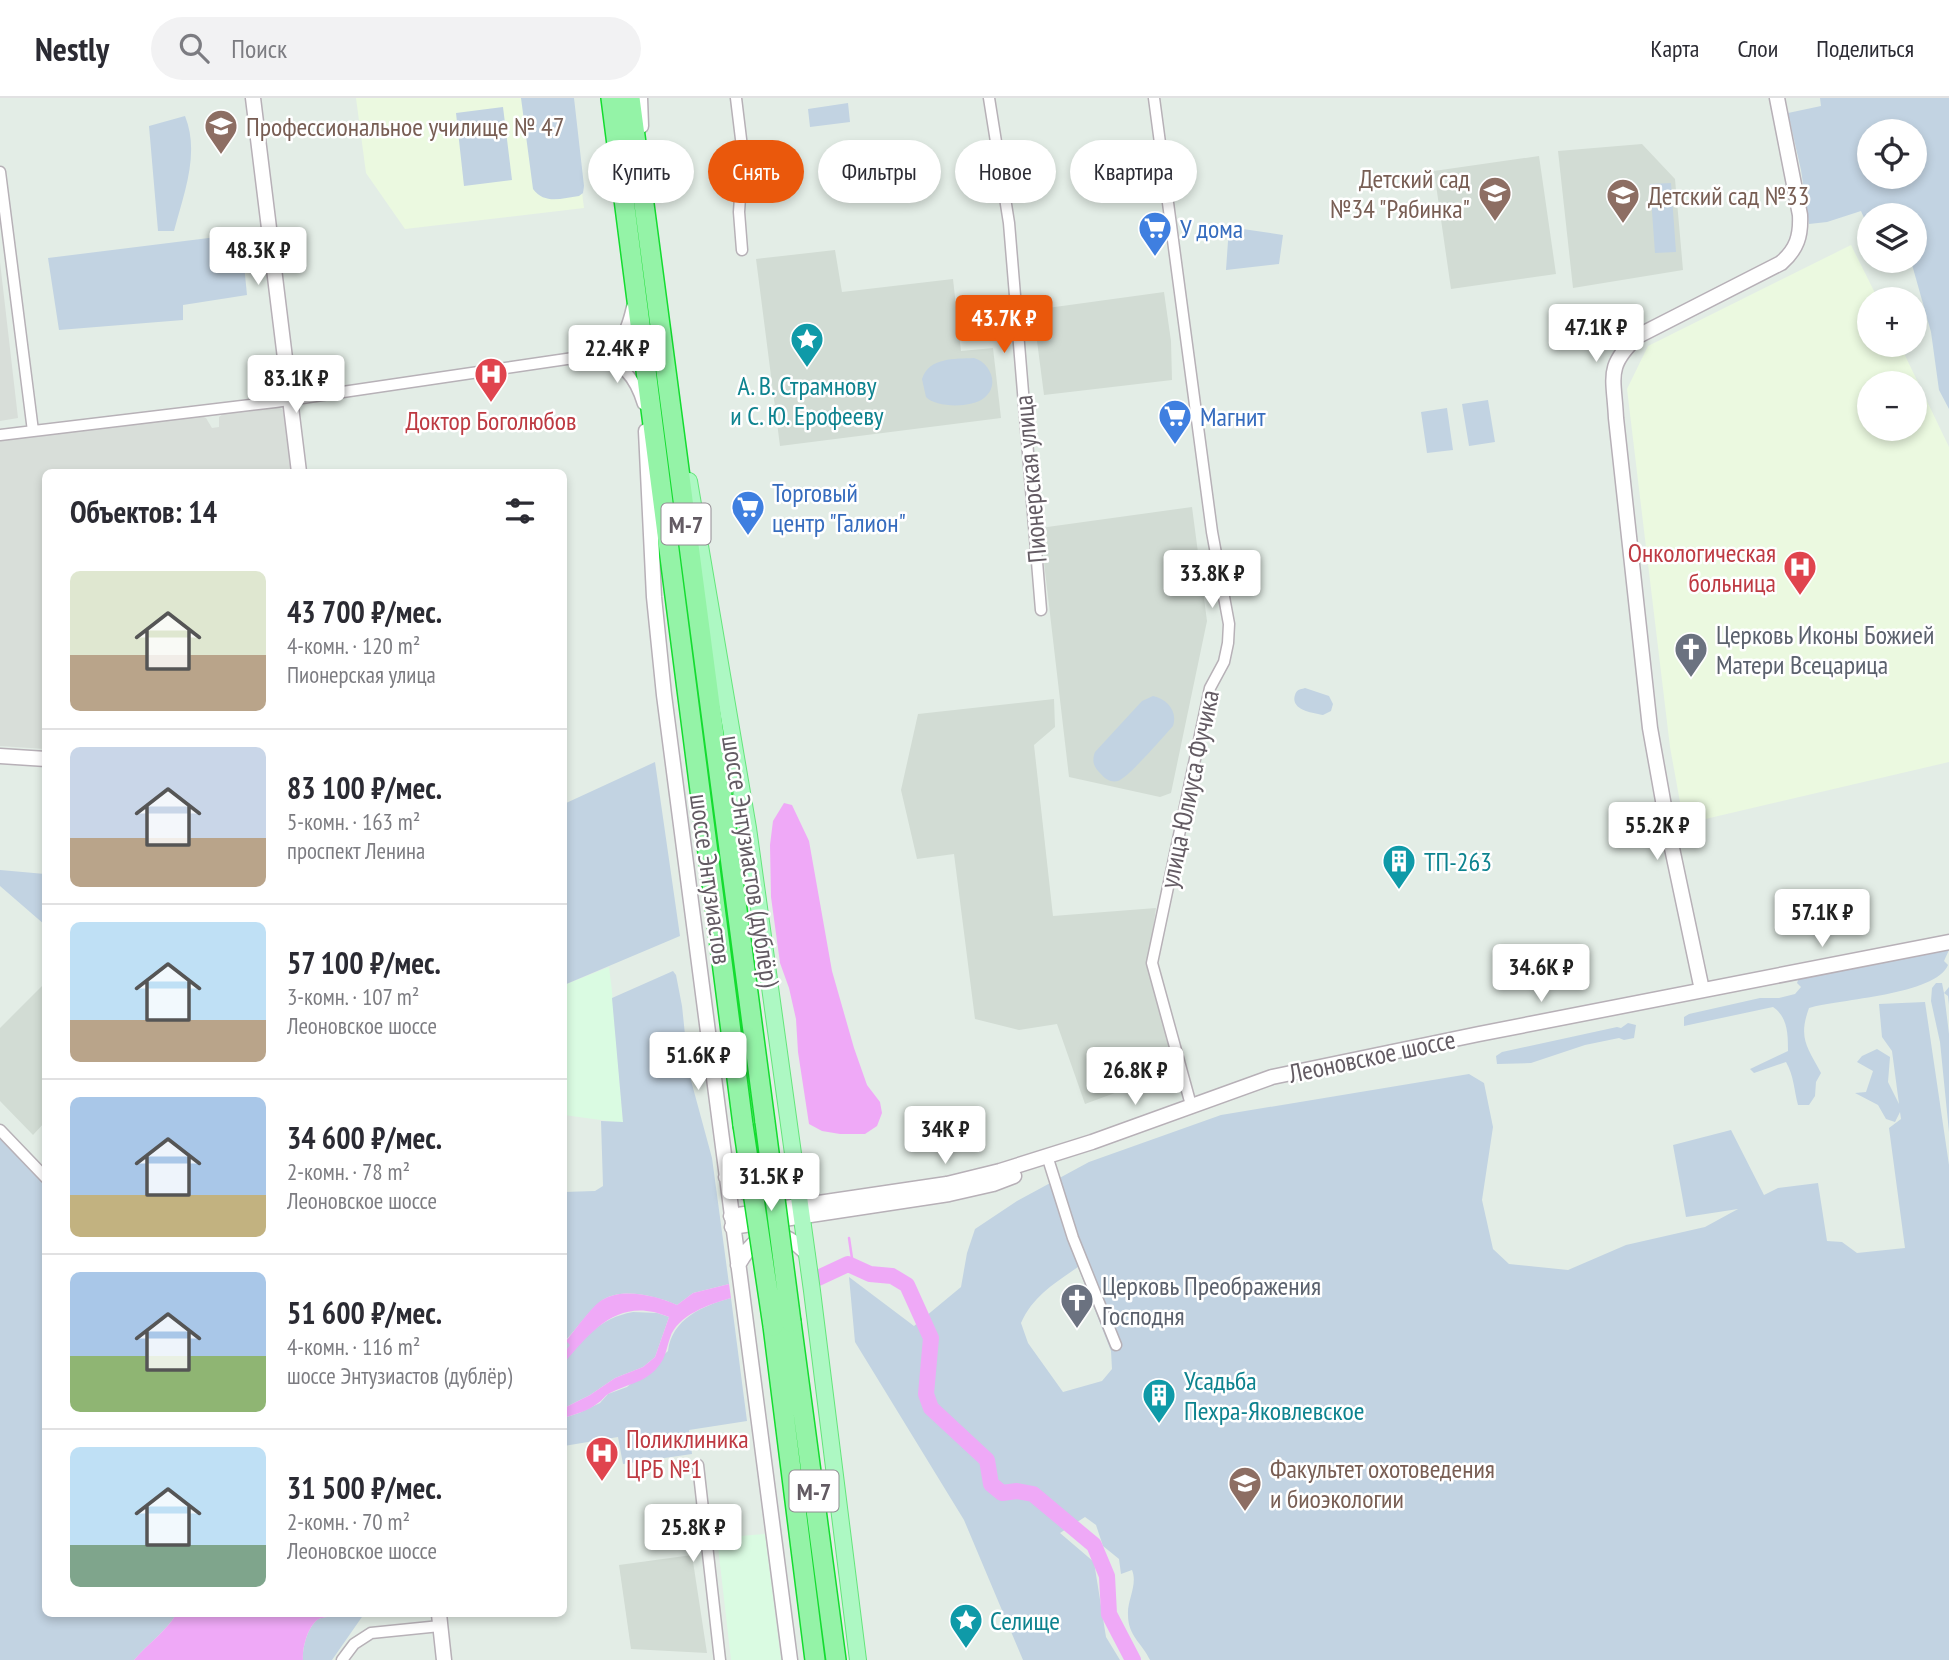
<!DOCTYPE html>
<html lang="ru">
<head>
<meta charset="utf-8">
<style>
  body { margin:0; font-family:"PT Sans Narrow",sans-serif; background:#f2f2f3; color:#2b2b33; height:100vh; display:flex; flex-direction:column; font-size:26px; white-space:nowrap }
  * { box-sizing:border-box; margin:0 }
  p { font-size:23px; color:#7c7c81 }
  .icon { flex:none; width:38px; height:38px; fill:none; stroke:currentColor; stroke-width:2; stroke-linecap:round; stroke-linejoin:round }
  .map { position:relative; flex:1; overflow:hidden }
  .side { position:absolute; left:42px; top:371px; width:525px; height:1148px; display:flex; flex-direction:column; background:#fff; border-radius:10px; box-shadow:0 4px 10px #0003 }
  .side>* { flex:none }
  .guide { position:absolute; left:588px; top:42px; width:665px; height:63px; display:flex; gap:14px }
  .fabs { position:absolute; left:1857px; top:21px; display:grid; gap:14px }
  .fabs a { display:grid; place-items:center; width:70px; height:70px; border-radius:50%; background:#fff; box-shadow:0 4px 10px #0003; font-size:35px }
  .price { position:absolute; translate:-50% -60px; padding:0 16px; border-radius:7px; background:#fff; color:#222; font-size:23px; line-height:46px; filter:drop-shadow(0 2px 4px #0008) }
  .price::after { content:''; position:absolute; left:50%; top:42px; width:21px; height:16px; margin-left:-10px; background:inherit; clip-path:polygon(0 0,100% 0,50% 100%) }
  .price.current { background:#ea580c; color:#fff }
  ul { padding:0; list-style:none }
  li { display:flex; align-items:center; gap:21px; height:175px; padding:0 28px }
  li+li { border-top:2px solid #e1e1e2 }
  li span { display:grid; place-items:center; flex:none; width:196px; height:140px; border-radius:10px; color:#555 }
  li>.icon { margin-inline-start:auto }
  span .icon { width:84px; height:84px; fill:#fffc; stroke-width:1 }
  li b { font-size:30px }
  h2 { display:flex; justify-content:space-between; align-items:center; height:84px; padding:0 28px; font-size:30px }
  .pill { padding:0 24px; border-radius:32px; background:#fff; box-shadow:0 4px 10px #0003; font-size:24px; line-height:63px }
  .pill.current { background:#ea580c; color:#fff }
  header { display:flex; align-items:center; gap:42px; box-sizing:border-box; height:98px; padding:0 35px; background:#fff; border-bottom:2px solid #e1e1e2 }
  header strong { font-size:33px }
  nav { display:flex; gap:38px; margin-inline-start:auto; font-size:24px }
  .search { width:490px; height:63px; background:#f2f2f3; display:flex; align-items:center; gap:18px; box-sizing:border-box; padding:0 24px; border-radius:38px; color:#7c7c81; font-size:26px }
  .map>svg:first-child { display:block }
  .commercial { fill:#dafbe2 }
  .industrial { fill:#d8ded9 }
  .education { fill:#d2dcd4 }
  .medical { fill:#ebf9e0; fill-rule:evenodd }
  .green { fill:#c2d3e2; fill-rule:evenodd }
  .water { fill:#efa9f7 }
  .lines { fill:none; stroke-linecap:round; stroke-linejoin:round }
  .stream { stroke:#efa9f7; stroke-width:2.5 }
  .river { stroke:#efa9f7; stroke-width:16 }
  .street-casing { stroke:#b7b1b7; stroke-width:13 }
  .secondary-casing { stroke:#b7b0b7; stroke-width:17 }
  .primary-casing { stroke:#64e57b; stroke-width:18 }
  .highway-casing { stroke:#14dc30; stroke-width:22 }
  .street { stroke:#fff; stroke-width:10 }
  .secondary { stroke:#fff; stroke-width:14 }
  .primary { stroke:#adf8c3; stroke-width:16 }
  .highway { stroke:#94f3a7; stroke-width:19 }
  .highway-bridge-casing { stroke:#14dc30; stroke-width:22; stroke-linecap:butt }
  .highway-bridge { stroke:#94f3a7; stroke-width:19 }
  .labels { text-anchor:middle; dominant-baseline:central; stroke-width:5; stroke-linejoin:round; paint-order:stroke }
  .shield { fill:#fff; stroke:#928c92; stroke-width:2 }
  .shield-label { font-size:24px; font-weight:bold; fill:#635b63 }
  .education-label { font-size:26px; fill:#785e54; stroke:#fff; text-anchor:start }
  .shop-label { font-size:26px; fill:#366cbe; stroke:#fff; text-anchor:start }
  .culture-label { font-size:26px; fill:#0d838f; stroke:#fff; text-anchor:start }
  .health-label { font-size:26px; fill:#be3a42; stroke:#fff }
  .street-label { font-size:26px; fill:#635b63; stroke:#fff }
  .worship-label { font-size:26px; fill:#5b616d; stroke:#fff; text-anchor:start }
</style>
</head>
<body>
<header>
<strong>Nestly</strong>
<div class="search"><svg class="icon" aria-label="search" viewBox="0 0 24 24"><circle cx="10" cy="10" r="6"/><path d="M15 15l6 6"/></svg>Поиск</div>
<nav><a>Карта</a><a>Слои</a><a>Поделиться</a></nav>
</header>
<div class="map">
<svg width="1949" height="1562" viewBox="0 0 1949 1562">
  <rect width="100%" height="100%" fill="#e3ede6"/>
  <path class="commercial" d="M609,869L612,893L623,1025L564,1017V887Z
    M765,1436L781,1562H731L717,1440Z"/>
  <path class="industrial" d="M0,164L18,320L0,323Z
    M270,308L280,310L287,316L294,374H46L45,651L0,648V342L200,317L206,320L212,330L219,329V319L225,314Z"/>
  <path class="education" d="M1642,46L1675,81L1683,172L1573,190L1558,53Z
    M1539,58L1556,176L1451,191L1434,73Z
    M835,152L842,194L953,181L961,253L993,250L1001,320L780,348L756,161Z
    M1164,194L1171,243L1172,282L1044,297L1033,212Z
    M1192,409L1207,523L1171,695L1160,699L1069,679L1040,430Z
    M1054,601L1055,629L1034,647L1053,818L1156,810L1148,867L1177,972L1085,1006L1057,926L1019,932L975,921L954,756L917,761L901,692L918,616Z
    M45,885V1024L33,1037L0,1003V930Z
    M692,1457L707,1555L631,1551L619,1467Z"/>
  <path class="medical" d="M356,0H570L584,110L405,131L366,75Z
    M1851,147L1878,201H1869V247H1900L1949,349V664L1684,726L1670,649L1627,291L1648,248ZM1869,285H1914V331H1869Z"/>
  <path class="green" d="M521,0H574L584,88L583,95L579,98C562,100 545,107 533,91Z
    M1820,0H1949V311L1939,292L1931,234L1911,163H1914V117H1869V131L1861,113L1827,124L1809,126L1801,72L1788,15L1821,8ZM1869,33H1914V79H1869Z
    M848,5L850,24L810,29L808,11Z
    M503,9L512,82L464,88L456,15Z
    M185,18C200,55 184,95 174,133H158L149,28Z
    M1671,85L1676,154L1655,155L1650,86Z
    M1229,129L1283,137L1279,166L1226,172Z
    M241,136L247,197L183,207V222L59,232L48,160Z
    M974,260C991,265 1000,288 984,300C972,310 936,310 926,299L922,281C929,259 955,261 974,260Z
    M1488,302L1495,344L1469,348L1462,306Z
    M1447,310L1453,352L1427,355L1421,314Z
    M1305,590L1329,598L1333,606L1331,613L1323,617C1313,615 1290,612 1295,597C1297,591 1299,592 1305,590Z
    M1153,598C1167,601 1178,613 1173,628C1165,637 1128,680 1118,683C1110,685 1104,680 1099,674C1093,668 1092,662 1095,654L1142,603Z
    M655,664L680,838L564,887V706Z
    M0,772L45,776V827L0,788Z
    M1943,850L1949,852L1944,863L1948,867C1936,897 1839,901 1809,910C1798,940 1807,949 1821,975L1816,984L1815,998L1809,1007H1798C1794,992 1794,978 1786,964L1754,975L1750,971L1788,953C1788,937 1788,919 1773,909L1684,928V919L1689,916L1760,900H1779L1795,896L1801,889L1797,885L1799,880Z
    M673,873L676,877L682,908L689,975L712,1060L729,1186L693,1195L677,1207C657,1198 619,1188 600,1204C588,1214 577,1230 566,1242L571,1247L564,1255V1094L595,1093L603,1088L601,1023L623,1024L612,900Z
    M1936,885H1942L1944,895L1949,889V907L1948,898L1944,895L1949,936V1034L1940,944L1931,903L1932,890Z
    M1925,904L1949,1067V1562H1150C1142,1545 1128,1538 1128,1517C1127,1502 1138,1487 1132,1472L1121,1476L1119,1461L1103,1448L1096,1427L1085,1419L1060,1435L1094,1464L1106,1539L1120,1562H1023L964,1422L855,1244L849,1179L914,1228L961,1189L967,1155L975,1131L1017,1103L1089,1064L1221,1017L1469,976L1484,985L1493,1029L1482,1102L1493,1151L1509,1166L1568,1172L1626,1147L1705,1129L1738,1111L1686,1119L1673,1047L1731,1032L1764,1097L1778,1090L1818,1085L1827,1143L1842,1144L1857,1155L1905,1150L1889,1030L1901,1021L1900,1014L1895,1024L1886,1021L1878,1007L1855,995L1866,994L1873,973L1857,964L1862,958L1877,951L1890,959L1888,984L1899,1006L1892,953L1882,939L1879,906ZM1078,1169L1111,1253L1112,1271L1102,1283L1063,1294L1028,1245L1021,1225C1033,1198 1055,1185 1078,1169Z
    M1628,925L1636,927L1634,940L1624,942L1619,940L1585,947L1531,965L1497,966L1496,958L1502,954L1617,929L1621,930Z
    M0,1041L45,1086L46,1516H176C167,1533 147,1546 134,1562H0Z
    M731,1200L747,1323L689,1332L692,1356L623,1366L618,1339L564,1348V1320L579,1315L600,1305L608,1296L627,1289L668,1253C672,1221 702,1208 731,1200Z
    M633,1214L657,1215L669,1219L655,1259L643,1269L615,1280L590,1297L564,1310V1264C585,1240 599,1220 633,1214Z
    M333,1516H364L332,1562H303C302,1551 307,1532 315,1524C319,1519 326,1519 332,1519Z"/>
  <path class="water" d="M784,705L792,707L809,743L832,873L854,950L867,987L880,1004L882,1015L877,1028L865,1036H840L822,1033L809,1026L798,954L796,921L789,890L780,865L771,799L770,747L773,723Z
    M729,1186L731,1200C710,1206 677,1217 670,1240C666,1251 666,1260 657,1270C644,1285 627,1286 610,1295C605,1297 603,1302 598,1305C588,1313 576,1316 564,1320V1310L590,1297L615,1280L643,1269L655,1259L669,1219C620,1198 593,1231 564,1265V1255L570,1247L566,1243C576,1231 591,1209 602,1202C623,1189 657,1198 677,1207L693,1195Z
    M176,1516H333L332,1519C326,1519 320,1519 315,1524C307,1532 302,1551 303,1562H134C147,1546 167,1533 176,1516Z"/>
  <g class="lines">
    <path class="stream" d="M849,1140L853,1167"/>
    <path class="river" d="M818,1180L848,1166L870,1176L892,1178L907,1187L931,1240L926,1296L931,1310L987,1362L991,1386L1002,1395L1017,1393L1033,1396L1094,1447L1107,1478L1109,1516L1133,1562"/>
    <defs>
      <path id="street" d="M736,0L746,82L740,99L739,114L742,152
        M989,0L1009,125L1041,512
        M1154,0L1212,434L1229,526L1228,545L1224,564L1210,590L1152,865L1191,1007
        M0,74L33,333
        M593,259C622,262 635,280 643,306
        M0,337L275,304L587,258C619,250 625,240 632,209
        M0,1032L46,1080
        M1049,1064L1073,1140L1116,1247
        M698,1367L720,1562
        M342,1562L354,1546L371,1535L440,1528"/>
      <path id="secondary" d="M253,0L299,374
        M640,0L641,28
        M646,333L654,499L664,597L790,1562
        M0,658L46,661
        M1702,892L1669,736L1650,630L1616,320C1614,278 1605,269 1638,238L1781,165C1797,151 1801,138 1800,117L1777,0
        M726,1079C741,1095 771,1114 787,1084C791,1078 792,1070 794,1063
        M731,1118L947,1086L1000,1073L1092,1044L1272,979L1479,936L1949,844
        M732,1129L949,1096L993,1086L1014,1078
        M738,1167C757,1133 779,1126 807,1156
        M439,1516L444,1562"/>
      <path id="primary" d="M689,383L748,730L812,1193L858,1562"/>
      <path id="highway" d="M611,0L743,1027
        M630,0L765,1024
        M791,1224L836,1562
        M773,1228L815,1562"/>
    </defs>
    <use href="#street" class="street-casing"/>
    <use href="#secondary" class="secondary-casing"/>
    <use href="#primary" class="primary-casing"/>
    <use href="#highway" class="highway-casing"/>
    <use href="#street" class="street"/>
    <use href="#secondary" class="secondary"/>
    <use href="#primary" class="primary"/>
    <use href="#highway" class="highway"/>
    <defs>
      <path id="highway-bridge" d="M765,1024L791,1224
        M743,1027L773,1228"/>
    </defs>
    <use href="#highway-bridge" class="highway-bridge-casing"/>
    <use href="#highway-bridge" class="highway-bridge"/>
  </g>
  <defs>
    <symbol id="university-pin" viewBox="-11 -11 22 30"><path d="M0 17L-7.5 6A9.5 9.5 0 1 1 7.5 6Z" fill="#8d6e63" stroke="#fff"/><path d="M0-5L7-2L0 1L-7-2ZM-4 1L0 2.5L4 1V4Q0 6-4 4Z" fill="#fff"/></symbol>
    <symbol id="school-pin" viewBox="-11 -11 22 30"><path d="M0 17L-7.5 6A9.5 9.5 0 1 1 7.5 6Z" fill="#8d6e63" stroke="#fff"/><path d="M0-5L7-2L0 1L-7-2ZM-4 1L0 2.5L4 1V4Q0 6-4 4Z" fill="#fff"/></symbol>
    <symbol id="supermarket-pin" viewBox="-11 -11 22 30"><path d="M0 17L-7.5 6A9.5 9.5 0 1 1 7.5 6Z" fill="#3f7fe0" stroke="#fff"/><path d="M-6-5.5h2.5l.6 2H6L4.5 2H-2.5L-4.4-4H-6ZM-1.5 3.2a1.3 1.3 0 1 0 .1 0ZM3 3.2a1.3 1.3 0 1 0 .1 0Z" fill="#fff"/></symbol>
    <symbol id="sight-pin" viewBox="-11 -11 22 30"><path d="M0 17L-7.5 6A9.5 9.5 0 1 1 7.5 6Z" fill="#0f9aa8" stroke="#fff"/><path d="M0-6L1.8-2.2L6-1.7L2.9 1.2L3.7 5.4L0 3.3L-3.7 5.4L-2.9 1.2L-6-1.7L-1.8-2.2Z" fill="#fff"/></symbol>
    <symbol id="hospital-pin" viewBox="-11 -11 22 30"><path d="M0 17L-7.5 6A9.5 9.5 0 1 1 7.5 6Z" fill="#e0444e" stroke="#fff"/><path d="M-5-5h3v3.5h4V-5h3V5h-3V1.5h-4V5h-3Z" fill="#fff"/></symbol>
    <symbol id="church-pin" viewBox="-11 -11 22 30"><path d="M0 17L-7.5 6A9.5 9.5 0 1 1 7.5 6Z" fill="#6b7280" stroke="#fff"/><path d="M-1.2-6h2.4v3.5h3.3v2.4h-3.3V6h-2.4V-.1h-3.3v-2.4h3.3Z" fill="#fff"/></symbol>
    <symbol id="building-pin" viewBox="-11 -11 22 30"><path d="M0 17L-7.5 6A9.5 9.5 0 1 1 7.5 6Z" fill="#0f9aa8" stroke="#fff"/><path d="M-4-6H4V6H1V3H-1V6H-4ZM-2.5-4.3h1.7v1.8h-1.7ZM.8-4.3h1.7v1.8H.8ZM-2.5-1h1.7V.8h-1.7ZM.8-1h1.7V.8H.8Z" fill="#fff"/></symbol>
  </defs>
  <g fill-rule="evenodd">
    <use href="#university-pin" x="202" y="9" width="38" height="52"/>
    <use href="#school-pin" x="1476" y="76" width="38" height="52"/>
    <use href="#school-pin" x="1604" y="78" width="38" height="52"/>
    <use href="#supermarket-pin" x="1136" y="111" width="38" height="52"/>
    <use href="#sight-pin" x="788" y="222" width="38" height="52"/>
    <use href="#hospital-pin" x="472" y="257" width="38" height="52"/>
    <use href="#supermarket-pin" x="1156" y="299" width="38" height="52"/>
    <use href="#supermarket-pin" x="729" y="390" width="38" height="52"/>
    <use href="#hospital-pin" x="1781" y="450" width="38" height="52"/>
    <use href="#church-pin" x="1672" y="532" width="38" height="52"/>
    <use href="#building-pin" x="1380" y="744" width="38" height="52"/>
    <use href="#church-pin" x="1058" y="1183" width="38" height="52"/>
    <use href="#building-pin" x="1140" y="1278" width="38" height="52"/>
    <use href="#hospital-pin" x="583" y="1336" width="38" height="52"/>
    <use href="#university-pin" x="1226" y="1366" width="38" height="52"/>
    <use href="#sight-pin" x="947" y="1503" width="38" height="52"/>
  </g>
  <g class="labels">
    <g class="shield">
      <rect x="661.5" y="405.5" width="49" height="41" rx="5"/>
      <rect x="789.5" y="1372.5" width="49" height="41" rx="5"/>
    </g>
    <g class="shield-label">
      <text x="686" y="426">М-7</text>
      <text x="814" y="1393">М-7</text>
    </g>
    <g class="education-label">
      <text x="246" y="28">Профессиональное училище № 47</text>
      <text x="1470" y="80" text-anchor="end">Детский сад<tspan x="1470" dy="30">№34 "Рябинка"</tspan></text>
      <text x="1648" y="97">Детский сад №33</text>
      <text x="1270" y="1370">Факультет охотоведения<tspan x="1270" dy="30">и биоэкологии</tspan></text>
    </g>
    <g class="shop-label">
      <text x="1180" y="130">У дома</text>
      <text x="1200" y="318">Магнит</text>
      <text x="772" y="394">Торговый<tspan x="772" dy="30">центр "Галион"</tspan></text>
    </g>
    <g class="culture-label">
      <text x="807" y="287" text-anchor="middle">А. В. Страмнову<tspan x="807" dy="30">и С. Ю. Ерофееву</tspan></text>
      <text x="1424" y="763">ТП-263</text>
      <text x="1184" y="1282">Усадьба<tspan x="1184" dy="30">Пехра-Яковлевское</tspan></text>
      <text x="990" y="1522">Селище</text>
    </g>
    <g class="health-label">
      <text x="491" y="322">Доктор Боголюбов</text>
      <text x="1776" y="454" text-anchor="end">Онкологическая<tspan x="1776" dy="30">больница</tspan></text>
      <text x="626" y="1340" text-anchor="start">Поликлиника<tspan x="626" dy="30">ЦРБ №1</tspan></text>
    </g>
    <g class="street-label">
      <text transform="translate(1030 381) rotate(-95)">Пионерская улица</text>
      <text transform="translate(1189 691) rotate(-78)">улица Юлиуса Фучика</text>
      <text transform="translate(751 763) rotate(81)">шоссе Энтузиастов (дублёр)</text>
      <text transform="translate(711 781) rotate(82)">шоссе Энтузиастов</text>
      <text transform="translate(1372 958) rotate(-12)">Леоновское шоссе</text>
    </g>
    <g class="worship-label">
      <text x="1716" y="536">Церковь Иконы Божией<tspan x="1716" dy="30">Матери Всецарица</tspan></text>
      <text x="1102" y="1187">Церковь Преображения<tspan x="1102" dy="30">Господня</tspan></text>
    </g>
  </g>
</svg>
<div class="fabs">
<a><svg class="icon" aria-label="locate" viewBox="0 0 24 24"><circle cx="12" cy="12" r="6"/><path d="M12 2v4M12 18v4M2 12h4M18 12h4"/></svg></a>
<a><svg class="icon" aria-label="layers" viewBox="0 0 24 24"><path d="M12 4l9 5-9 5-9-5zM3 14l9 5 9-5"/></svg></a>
<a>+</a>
<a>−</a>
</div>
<b class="price" style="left:258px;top:189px">48.3K ₽</b>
<b class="price current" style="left:1004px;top:257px">43.7K ₽</b>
<b class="price" style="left:1596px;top:266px">47.1K ₽</b>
<b class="price" style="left:617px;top:287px">22.4K ₽</b>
<b class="price" style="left:296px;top:317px">83.1K ₽</b>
<b class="price" style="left:1212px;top:512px">33.8K ₽</b>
<b class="price" style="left:1657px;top:764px">55.2K ₽</b>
<b class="price" style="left:1822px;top:851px">57.1K ₽</b>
<b class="price" style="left:1541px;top:906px">34.6K ₽</b>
<b class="price" style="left:698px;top:994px">51.6K ₽</b>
<b class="price" style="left:1135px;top:1009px">26.8K ₽</b>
<b class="price" style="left:945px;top:1068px">34K ₽</b>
<b class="price" style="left:771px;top:1115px">31.5K ₽</b>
<b class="price" style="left:693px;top:1466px">25.8K ₽</b>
<div class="guide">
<a class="pill">Купить</a>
<a class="pill current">Снять</a>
<a class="pill">Фильтры</a>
<a class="pill">Новое</a>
<a class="pill">Квартира</a>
</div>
<section class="side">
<h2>Объектов: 14<svg class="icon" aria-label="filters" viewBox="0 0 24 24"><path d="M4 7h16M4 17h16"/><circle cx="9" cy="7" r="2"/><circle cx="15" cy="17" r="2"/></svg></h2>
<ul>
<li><span style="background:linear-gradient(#dfe7d0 60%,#b9a48a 0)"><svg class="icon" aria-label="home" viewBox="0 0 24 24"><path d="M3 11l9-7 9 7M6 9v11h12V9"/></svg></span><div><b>43 700 ₽/мес.</b><p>4-комн. · 120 m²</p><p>Пионерская улица</p></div></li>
<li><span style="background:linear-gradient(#c9d6e8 65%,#b9a48a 0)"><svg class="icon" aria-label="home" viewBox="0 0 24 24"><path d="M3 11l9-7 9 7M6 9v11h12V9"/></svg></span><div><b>83 100 ₽/мес.</b><p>5-комн. · 163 m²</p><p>проспект Ленина</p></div></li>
<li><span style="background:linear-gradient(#bfe0f5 70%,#b9a48a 0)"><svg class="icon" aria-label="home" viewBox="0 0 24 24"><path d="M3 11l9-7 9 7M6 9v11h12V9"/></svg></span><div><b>57 100 ₽/мес.</b><p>3-комн. · 107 m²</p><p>Леоновское шоссе</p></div></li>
<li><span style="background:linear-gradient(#a9c7e8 70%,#c2b280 0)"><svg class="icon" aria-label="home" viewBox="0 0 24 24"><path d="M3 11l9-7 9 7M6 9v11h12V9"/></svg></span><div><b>34 600 ₽/мес.</b><p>2-комн. · 78 m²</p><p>Леоновское шоссе</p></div></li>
<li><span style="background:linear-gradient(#a9c7e8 60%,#8fb573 0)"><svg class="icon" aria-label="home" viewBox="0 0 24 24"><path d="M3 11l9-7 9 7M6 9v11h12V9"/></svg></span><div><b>51 600 ₽/мес.</b><p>4-комн. · 116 m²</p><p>шоссе Энтузиастов (дублёр)</p></div></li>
<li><span style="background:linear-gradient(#bfe0f5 70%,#7fa58c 0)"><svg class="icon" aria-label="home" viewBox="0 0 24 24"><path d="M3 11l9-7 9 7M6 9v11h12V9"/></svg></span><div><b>31 500 ₽/мес.</b><p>2-комн. · 70 m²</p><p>Леоновское шоссе</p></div></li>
</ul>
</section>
</div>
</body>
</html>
